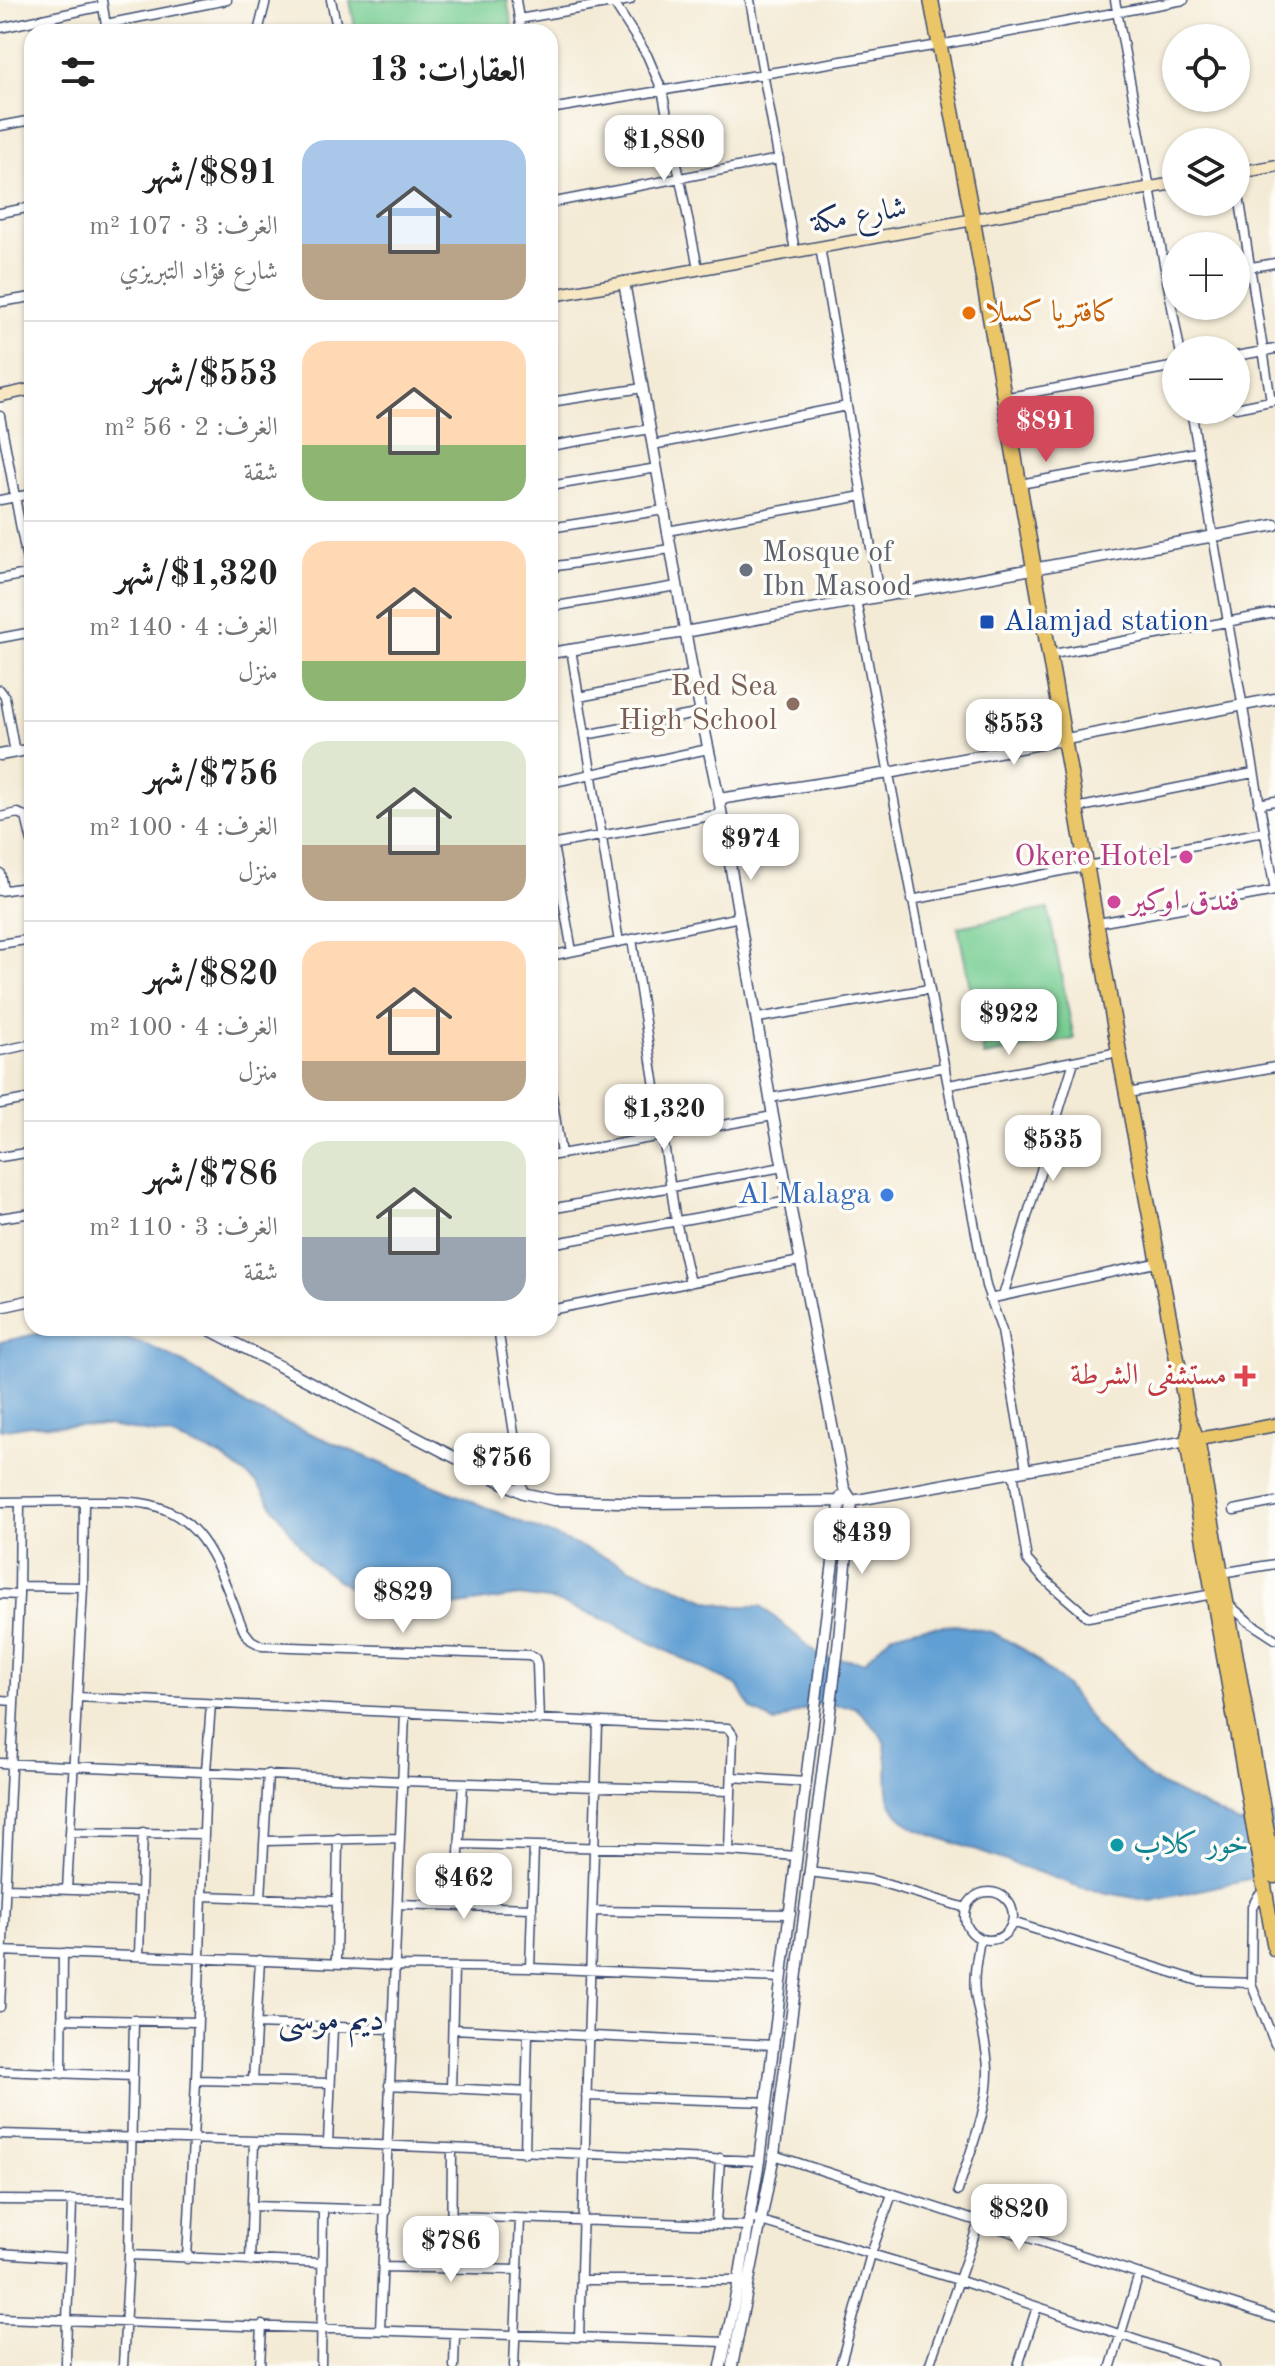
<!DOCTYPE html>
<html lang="ar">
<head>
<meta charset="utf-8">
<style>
  body { margin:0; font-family:"Old Standard TT",Amiri,serif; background:#f2f2f2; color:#222; direction:rtl; height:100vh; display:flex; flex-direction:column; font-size:30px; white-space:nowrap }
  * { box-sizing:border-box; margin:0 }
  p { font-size:26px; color:#767676 }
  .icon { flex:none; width:44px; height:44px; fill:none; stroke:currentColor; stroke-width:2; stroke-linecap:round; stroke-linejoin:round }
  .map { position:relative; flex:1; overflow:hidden; direction:ltr }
  .drawer { position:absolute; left:24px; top:24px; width:534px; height:1312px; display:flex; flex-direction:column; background:#fff; border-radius:24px; box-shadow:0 2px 6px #0004; direction:rtl }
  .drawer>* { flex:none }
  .controls { position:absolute; left:1162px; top:24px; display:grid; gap:16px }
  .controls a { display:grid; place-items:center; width:88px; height:88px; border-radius:50%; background:#fff; box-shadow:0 2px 6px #0004; font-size:40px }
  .price { position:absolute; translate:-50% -68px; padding:0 18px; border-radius:16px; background:#fff; color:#222; font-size:26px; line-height:52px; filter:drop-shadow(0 2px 4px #0008) }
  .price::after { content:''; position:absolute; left:50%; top:48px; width:24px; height:18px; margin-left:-12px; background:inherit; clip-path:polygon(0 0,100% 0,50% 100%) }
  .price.active { background:#d1495b; color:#fff }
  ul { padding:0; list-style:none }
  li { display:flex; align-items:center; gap:24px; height:200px; padding:0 32px }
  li+li { border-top:2px solid #e0e0e0 }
  li span { display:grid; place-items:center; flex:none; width:224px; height:160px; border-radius:24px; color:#555 }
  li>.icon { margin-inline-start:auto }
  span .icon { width:96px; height:96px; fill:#fffc; stroke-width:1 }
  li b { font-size:34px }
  h2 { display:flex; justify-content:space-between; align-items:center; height:96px; padding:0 32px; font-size:34px }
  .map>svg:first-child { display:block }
  .green { fill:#77ce93; stroke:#497e78; stroke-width:2 }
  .water { fill:#619fd3; stroke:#3e6798; stroke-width:2 }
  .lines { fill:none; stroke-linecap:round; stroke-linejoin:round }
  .minor-casing { stroke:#3c4b70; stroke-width:11 }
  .tertiary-casing { stroke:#3c4b70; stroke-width:13 }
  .secondary-casing { stroke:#3c4b70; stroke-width:14 }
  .primary-casing { stroke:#3c4b70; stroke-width:15 }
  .trunk-casing { stroke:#3c4b70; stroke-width:17 }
  .minor { stroke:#fff; stroke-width:8 }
  .tertiary { stroke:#fff; stroke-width:10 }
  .secondary { stroke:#f7e8c3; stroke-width:11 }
  .primary { stroke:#ebc669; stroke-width:12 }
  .trunk { stroke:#ebc669; stroke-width:14 }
  .food-dot { fill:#e8710a; stroke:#fdfcf7; stroke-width:3 }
  .worship-dot { fill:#6b7280; stroke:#fdfcf7; stroke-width:3 }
  .transit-dot { fill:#1a4fb4; stroke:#fdfcf7; stroke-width:3 }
  .education-dot { fill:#8d6e63; stroke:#fdfcf7; stroke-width:3 }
  .hotel-dot { fill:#d1479c; stroke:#fdfcf7; stroke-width:3 }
  .shop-dot { fill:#3f7fe0; stroke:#fdfcf7; stroke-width:3 }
  .health-dot { fill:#e0444e; stroke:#fdfcf7; stroke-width:3 }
  .culture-dot { fill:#0f9aa8; stroke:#fdfcf7; stroke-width:3 }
  .labels { text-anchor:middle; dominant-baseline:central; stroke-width:7; stroke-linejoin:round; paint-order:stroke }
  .street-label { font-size:30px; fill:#1b2f5e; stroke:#fdfcf7 }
  .food-label { font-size:30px; fill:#c56008; stroke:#fdfcf7; text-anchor:start }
  .worship-label { font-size:30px; fill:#5b616d; stroke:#fdfcf7; text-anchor:start }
  .transit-label { font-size:30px; fill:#164399; stroke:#fdfcf7; text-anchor:start }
  .education-label { font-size:30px; fill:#785e54; stroke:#fdfcf7; text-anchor:end }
  .hotel-label { font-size:30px; fill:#b23c85; stroke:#fdfcf7; text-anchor:end }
  .shop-label { font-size:30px; fill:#366cbe; stroke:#fdfcf7; text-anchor:end }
  .health-label { font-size:30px; fill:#be3a42; stroke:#fdfcf7; text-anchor:end }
  .culture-label { font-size:30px; fill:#0d838f; stroke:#fdfcf7; text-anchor:start }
  .quarter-label { font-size:34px; fill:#1b2f5e; stroke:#fdfcf7 }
</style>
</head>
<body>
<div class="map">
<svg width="1275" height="2366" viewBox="0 0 1275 2366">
  <rect width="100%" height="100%" fill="#fdfcf7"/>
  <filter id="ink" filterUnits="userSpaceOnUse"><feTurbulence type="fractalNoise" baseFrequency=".0125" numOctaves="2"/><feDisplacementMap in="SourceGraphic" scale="16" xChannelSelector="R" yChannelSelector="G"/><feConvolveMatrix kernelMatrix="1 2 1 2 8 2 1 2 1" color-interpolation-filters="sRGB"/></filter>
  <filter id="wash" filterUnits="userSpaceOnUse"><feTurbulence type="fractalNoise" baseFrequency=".006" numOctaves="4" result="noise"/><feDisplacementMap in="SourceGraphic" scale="32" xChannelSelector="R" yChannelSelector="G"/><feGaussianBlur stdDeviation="1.8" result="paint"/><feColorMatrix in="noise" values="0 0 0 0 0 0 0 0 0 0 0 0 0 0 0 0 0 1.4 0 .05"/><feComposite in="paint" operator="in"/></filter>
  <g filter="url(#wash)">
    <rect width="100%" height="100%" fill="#f4ebd6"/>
    <path class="green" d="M350,0H507L513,32H356Z
      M1048,909L1074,1039L984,1056L958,927Z"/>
    <path class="water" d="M50,1331C70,1332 93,1329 112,1334C165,1346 207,1377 250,1408L709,1601L731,1606H761L820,1656L864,1662L891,1635L917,1628L956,1625L992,1632L1025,1650L1065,1685L1104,1737L1152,1780L1239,1824L1275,1817V1866L1253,1878L1151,1901L1086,1889L915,1829C875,1800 893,1787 885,1746C882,1731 866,1718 855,1707L815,1704L775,1723L751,1709L739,1687L608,1621L555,1601L519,1596L439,1608L392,1603L352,1590L311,1561L257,1483L221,1456L170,1436L108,1426L31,1425L0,1430V1342Z"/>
  </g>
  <g filter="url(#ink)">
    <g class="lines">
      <defs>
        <path id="minor" d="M102,0L107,32
          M331,0L338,32
          M516,0L521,32
          M612,0L647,55L662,90L698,268
          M750,0L795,251
          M1115,0L1180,350
          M519,19L630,0
          M106,24L227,0
          M0,28L103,6
          M258,32L266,0
          M550,109L939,45L1184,0
          M0,126L32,120
          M1236,176L1271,401
          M550,203L779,159
          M0,213L32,207
          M820,247L879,595
          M1252,267L1275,263
          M0,302L32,297
          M1236,356L1275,349
          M1003,398L1176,366
          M550,402L643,388
          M1236,408L1275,400
          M1191,410L1275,891
          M0,416L32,588
          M1192,416L1223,410
          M653,445L847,406
          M550,446L650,429
          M1020,484L1197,452
          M550,486L657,468
          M0,500L32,494
          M550,528L664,510
          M667,531L862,496
          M550,567L670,549
          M0,579L32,573
          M856,600L986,1286L1002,1331L1026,1469
          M550,607L677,586
          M550,635L553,653
          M0,638L32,632
          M571,649L619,942
          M1048,655L1275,613
          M0,690L5,697L15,753
          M579,697L693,675
          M585,735L701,713
          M550,783L708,749
          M1258,804L1275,801
          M1076,808L1253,773
          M0,817L18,813L26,817L32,842
          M550,845L722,814
          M553,845L572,951
          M0,873L3,890
          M0,891L32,886
          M911,900L1263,832
          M1098,923L1275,891
          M632,939L676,1221L690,1283
          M0,944L32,939
          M550,956L740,917
          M758,1018L929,989
          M0,1051L32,1044
          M550,1083L561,1154
          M949,1085L1119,1052
          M1128,1093L1275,1067
          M770,1098L945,1067
          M0,1104L32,1098
          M550,1156L773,1116
          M0,1157L32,1152
          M550,1209L783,1167
          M0,1218L32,1213
          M550,1244L789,1201
          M1003,1296L1074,1061
          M989,1299L1160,1262
          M550,1310L800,1261
          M498,1328L523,1493
          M1013,1472L1027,1560L1042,1577L1088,1617L1213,1594
          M84,1501C103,1501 122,1500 141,1503C208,1512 221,1577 244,1631L251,1640L262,1646L529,1655L535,1658L537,1664L539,1720
          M0,1502L84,1501L83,1587L67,1890
          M1234,1510L1275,1502
          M1221,1573L1275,1564
          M19,1586L83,1587
          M0,1594L19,1595
          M1227,1603L1249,1622L1275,1639
          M77,1697L728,1728L733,1735L729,1851L797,1856
          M0,1700L14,1701
          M0,1763L402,1781L731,1791
          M732,1777L806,1782
          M70,1832L204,1834
          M265,1841L399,1838
          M461,1844L729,1851
          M809,1872L872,1880L966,1908
          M7,1888L140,1892
          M965 1916a24 24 0 1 1 48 0a24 24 0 1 1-48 0Z
          M1265,1892L1258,1896L1252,1907L1251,1983L1275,2044
          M203,1896L336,1901
          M261,1898L268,1774
          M398,1904L531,1908
          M456,1905L463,1783
          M594,1911L791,1914
          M1012,1922L1199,1981L1251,1983
          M0,1951L396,1966L530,1968L782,1978
          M139,1955L143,1832
          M336,1962L338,1838
          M530,1968L534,1847
          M0,2007L19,1595L20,1502
          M62,2019L196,2022
          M256,2024L391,2029
          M453,2029L774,2045
          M0,2071L132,2076
          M62,2074L63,1953
          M196,2080L329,2083
          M253,2081L260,1960
          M389,2085L526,2092
          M451,2089L454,1967
          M586,2096L767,2102
          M0,2134L328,2143L759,2161
          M328,2143L333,2028
          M525,2153L528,2033
          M774,2155L1275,2318
          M958,2191C969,2153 988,2111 988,2072C988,2045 979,2020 975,1993C973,1975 977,1957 980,1939
          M0,2200L129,2201
          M252,2206L386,2210
          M451,2216L749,2226
          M751,2218L958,2280L1214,2366
          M716,2223L720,2158
          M0,2253L71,2258
          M129,2255L322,2263
          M187,2259L196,2080L206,1771L211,1704
          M250,2261L254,2142
          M384,2267L518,2270
          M451,2268L452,2149
          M581,2280H739
          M0,2318L726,2342
          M380,2330L405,1714
          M579,2337L598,1723
          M66,2366C66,2311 71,2256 72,2200
          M123,2366L129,2255L134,2020
          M260,2366L262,2325
          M321,2366L323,2210
          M454,2366L455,2334
          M514,2366L520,2219
          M840,2366L871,2254L892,2194
          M929,2366L979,2222
          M1018,2366L1037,2307
          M1111,2366L1139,2274"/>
        <path id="tertiary" d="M624,282L693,675L719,799L773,1116L844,1488L852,1501L838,1648L774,2155L732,2366
          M550,653L685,632L1275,525
          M0,755L32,749
          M719,799L889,773L1275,699
          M0,1307L32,1300
          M206,1328L523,1493L554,1500L649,1503L852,1501L1187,1441
          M721,2366L739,2280L759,2161L841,1497"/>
        <path id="secondary" d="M1236,173L1275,166
          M550,296L1176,183
          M0,396L32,389"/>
        <path id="primary" d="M1188,1441L1275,1425"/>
        <path id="trunk" d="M931,0L973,221L1119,1052L1188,1417L1197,1439L1275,1876
          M1190,1428L1187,1441L1198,1507L1275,1949"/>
      </defs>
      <use href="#minor" class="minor-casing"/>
      <use href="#tertiary" class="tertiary-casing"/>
      <use href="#secondary" class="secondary-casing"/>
      <use href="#primary" class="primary-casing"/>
      <use href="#trunk" class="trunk-casing"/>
      <use href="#minor" class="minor"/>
      <use href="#tertiary" class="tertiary"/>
      <use href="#secondary" class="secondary"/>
      <use href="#primary" class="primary"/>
      <use href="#trunk" class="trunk"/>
    </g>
  </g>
  <circle class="food-dot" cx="969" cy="313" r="8"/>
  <circle class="worship-dot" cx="746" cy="570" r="8"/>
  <rect class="transit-dot" x="979" y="614" width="16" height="16" rx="4"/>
  <circle class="education-dot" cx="793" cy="704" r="8"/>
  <g class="hotel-dot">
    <circle cx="1186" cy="857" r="8"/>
    <circle cx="1114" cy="902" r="8"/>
  </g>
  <circle class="shop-dot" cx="887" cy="1195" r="8"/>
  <path class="health-dot" d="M1241 1364h8v8h8v8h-8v8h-8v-8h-8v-8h8z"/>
  <circle class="culture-dot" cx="1117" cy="1845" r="8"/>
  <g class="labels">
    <g class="street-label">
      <text transform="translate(859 216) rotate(-10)">شارع مكة</text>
    </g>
    <g class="food-label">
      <text x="985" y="313">كافتريا كسلا</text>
    </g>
    <g class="worship-label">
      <text x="762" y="553">Mosque of<tspan x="762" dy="34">Ibn Masood</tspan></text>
    </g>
    <g class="transit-label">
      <text x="1003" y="622">Alamjad station</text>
    </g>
    <g class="education-label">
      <text x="777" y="687">Red Sea<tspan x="777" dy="34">High School</tspan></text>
    </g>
    <g class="hotel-label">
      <text x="1170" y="857">Okere Hotel</text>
      <text x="1130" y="902" text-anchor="start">فندق اوكير</text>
    </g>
    <g class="shop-label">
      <text x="871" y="1195">Al Malaga</text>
    </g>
    <g class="health-label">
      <text x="1227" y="1376">مستشفى الشرطة</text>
    </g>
    <g class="culture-label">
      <text x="1133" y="1845">خور كلاب</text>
    </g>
    <g class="quarter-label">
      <text x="331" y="2021">ديم موسى</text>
    </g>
  </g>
</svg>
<div class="controls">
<a><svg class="icon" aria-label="locate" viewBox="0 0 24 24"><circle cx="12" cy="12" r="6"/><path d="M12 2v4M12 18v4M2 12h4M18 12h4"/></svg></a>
<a><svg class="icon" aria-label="layers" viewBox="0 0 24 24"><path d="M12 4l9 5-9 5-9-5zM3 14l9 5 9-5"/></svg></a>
<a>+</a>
<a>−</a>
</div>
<b class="price" style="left:664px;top:183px">$1,880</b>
<b class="price active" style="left:1046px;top:464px">$891</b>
<b class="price" style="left:1014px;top:767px">$553</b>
<b class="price" style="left:751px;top:882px">$974</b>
<b class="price" style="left:1009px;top:1057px">$922</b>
<b class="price" style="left:664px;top:1152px">$1,320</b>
<b class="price" style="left:1053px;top:1183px">$535</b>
<b class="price" style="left:502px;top:1501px">$756</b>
<b class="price" style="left:862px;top:1576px">$439</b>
<b class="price" style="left:403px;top:1635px">$829</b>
<b class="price" style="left:464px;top:1921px">$462</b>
<b class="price" style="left:1019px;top:2252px">$820</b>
<b class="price" style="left:451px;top:2284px">$786</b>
<section class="drawer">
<h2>العقارات: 13<svg class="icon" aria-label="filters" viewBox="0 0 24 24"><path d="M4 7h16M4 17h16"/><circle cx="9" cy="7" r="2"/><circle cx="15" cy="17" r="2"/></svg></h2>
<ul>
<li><span style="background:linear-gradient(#a9c7e8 65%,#b9a48a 0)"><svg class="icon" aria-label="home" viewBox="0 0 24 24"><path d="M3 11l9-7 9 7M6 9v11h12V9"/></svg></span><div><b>$891/شهر</b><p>الغرف: 3 · 107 m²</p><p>شارع فؤاد التبريزي</p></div></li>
<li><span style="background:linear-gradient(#ffd9b3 65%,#8fb573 0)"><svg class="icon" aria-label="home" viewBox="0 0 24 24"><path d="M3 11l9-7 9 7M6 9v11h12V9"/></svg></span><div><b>$553/شهر</b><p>الغرف: 2 · 56 m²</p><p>شقة</p></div></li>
<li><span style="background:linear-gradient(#ffd9b3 75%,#8fb573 0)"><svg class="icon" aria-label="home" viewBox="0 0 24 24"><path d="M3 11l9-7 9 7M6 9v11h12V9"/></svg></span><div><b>$1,320/شهر</b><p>الغرف: 4 · 140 m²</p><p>منزل</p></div></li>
<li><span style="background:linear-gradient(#dfe7d0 65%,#b9a48a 0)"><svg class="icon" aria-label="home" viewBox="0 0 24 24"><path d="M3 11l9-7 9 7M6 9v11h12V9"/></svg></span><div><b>$756/شهر</b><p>الغرف: 4 · 100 m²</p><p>منزل</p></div></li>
<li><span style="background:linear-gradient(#ffd9b3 75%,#b9a48a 0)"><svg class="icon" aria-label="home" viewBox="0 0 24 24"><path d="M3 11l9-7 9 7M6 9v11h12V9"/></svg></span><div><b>$820/شهر</b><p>الغرف: 4 · 100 m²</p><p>منزل</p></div></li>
<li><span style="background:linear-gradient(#dfe7d0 60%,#9aa5b1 0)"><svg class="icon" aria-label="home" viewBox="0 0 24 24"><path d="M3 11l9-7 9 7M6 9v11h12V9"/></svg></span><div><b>$786/شهر</b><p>الغرف: 3 · 110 m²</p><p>شقة</p></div></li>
</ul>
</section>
</div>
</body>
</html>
